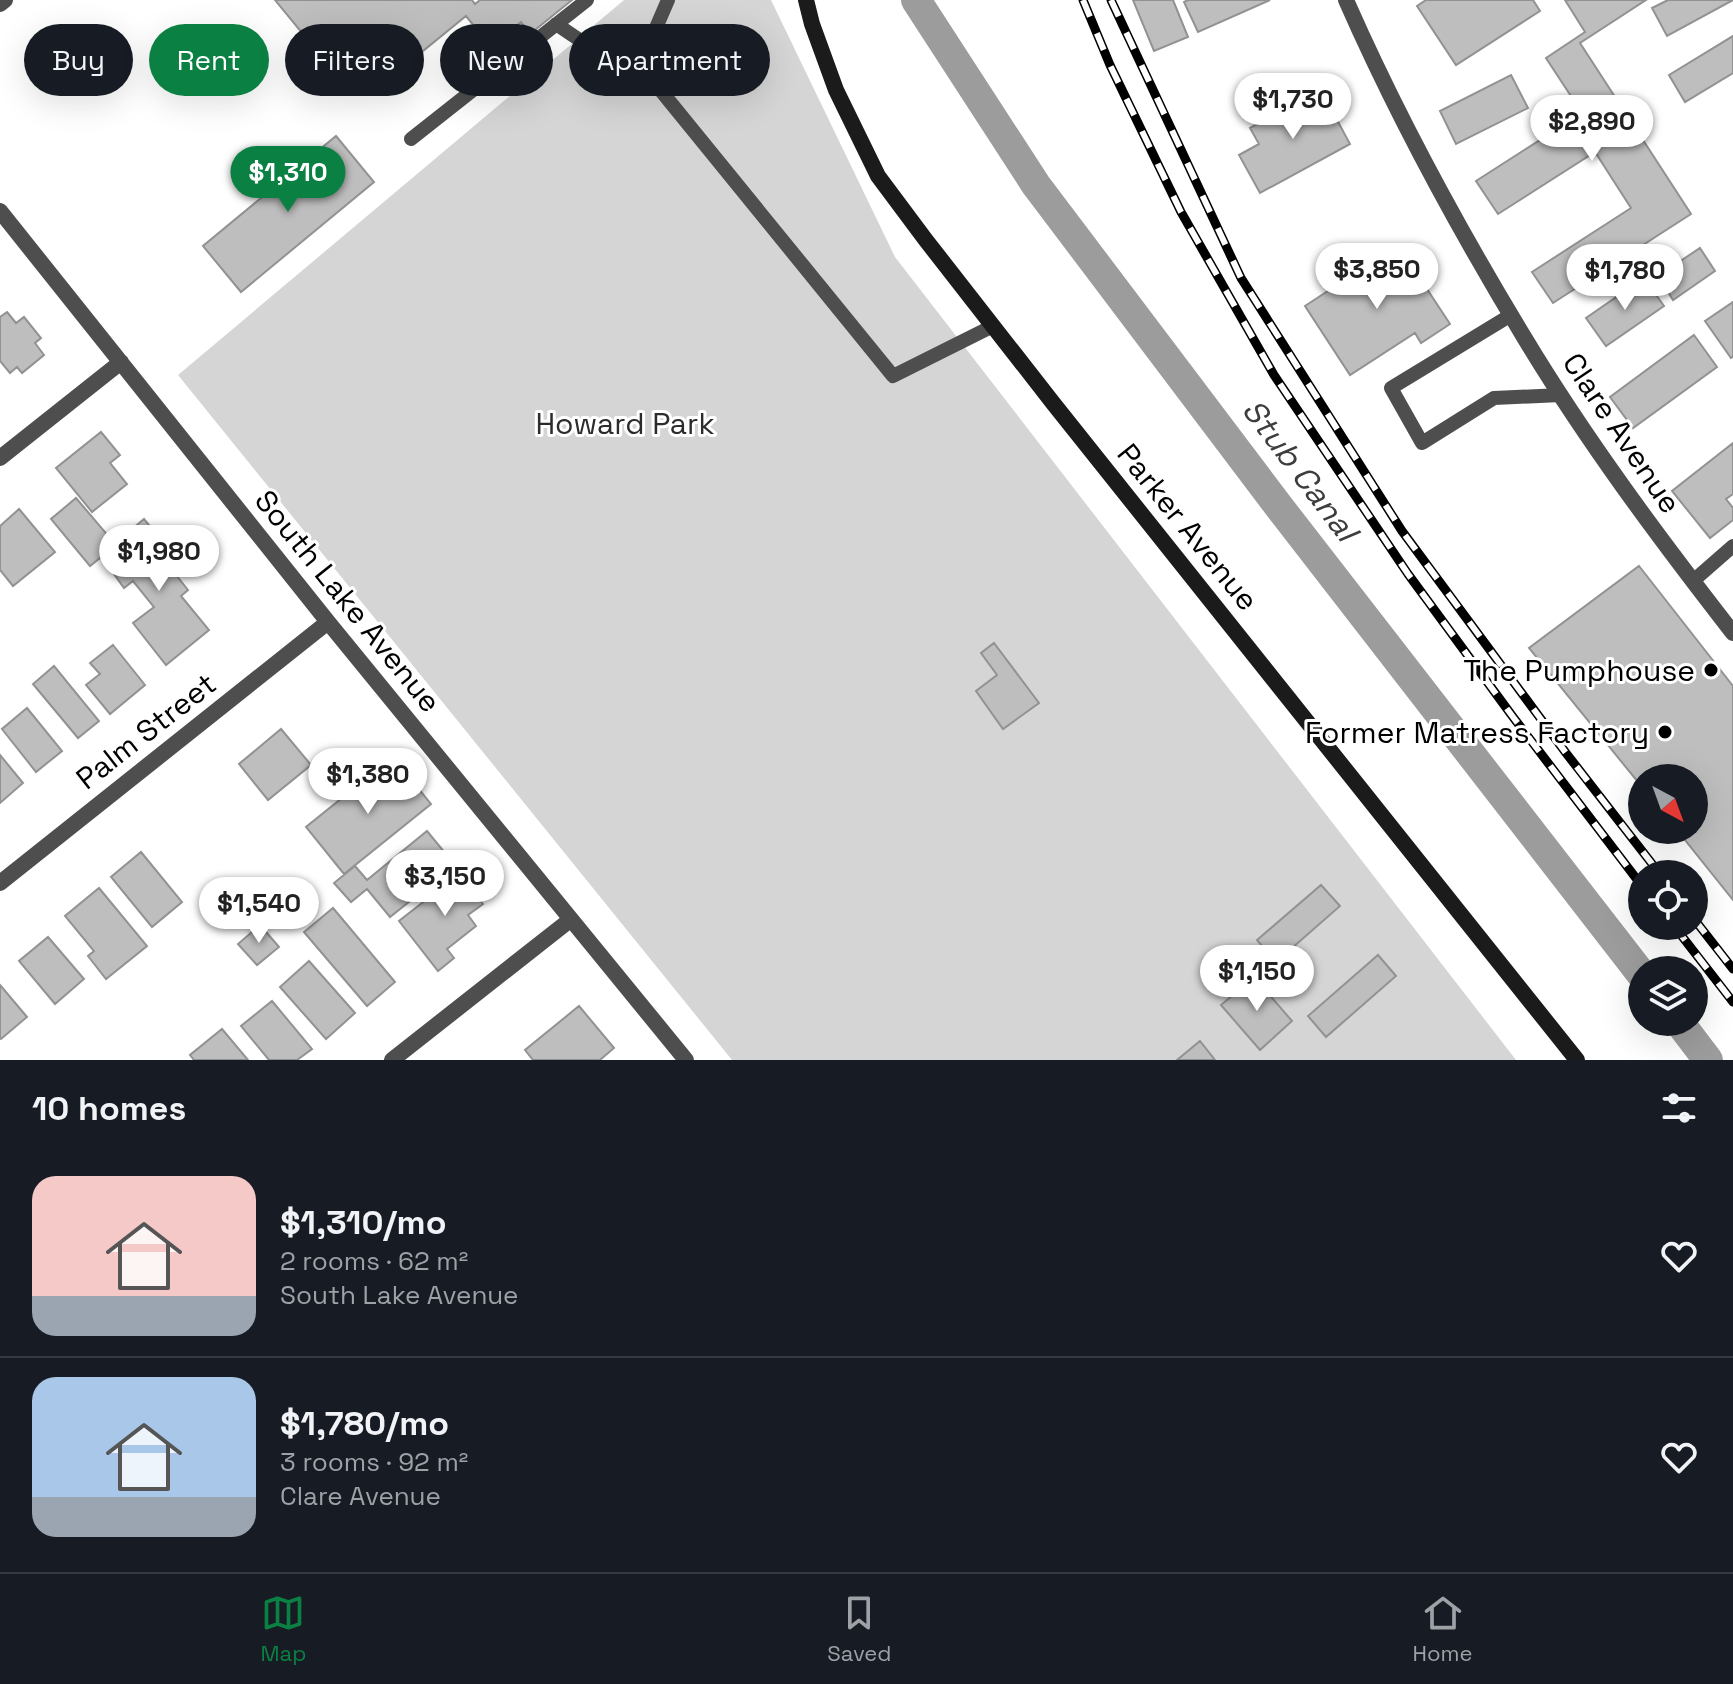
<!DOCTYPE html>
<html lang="en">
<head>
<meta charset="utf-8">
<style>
  body { margin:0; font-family:"Space Grotesk",sans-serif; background:#242831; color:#f1f3f6; height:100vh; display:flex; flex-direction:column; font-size:30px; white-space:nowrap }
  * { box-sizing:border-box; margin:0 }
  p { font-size:26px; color:#9ea1a6 }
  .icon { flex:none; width:44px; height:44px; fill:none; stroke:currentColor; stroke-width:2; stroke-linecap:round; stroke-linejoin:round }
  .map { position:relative; height:1060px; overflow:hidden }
  .side { display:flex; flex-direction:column; background:#171b24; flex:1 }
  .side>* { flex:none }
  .banner { position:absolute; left:24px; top:24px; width:800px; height:72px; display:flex; gap:16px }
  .needle { width:52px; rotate:139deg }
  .controls { position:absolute; left:1628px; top:764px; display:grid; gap:16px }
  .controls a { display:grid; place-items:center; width:80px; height:80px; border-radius:50%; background:#171b24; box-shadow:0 8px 32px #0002; font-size:40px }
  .price { position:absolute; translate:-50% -68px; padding:0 18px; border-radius:28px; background:#fff; color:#222; font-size:26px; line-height:52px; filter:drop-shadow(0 2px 4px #0008) }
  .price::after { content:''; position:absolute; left:50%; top:48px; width:24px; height:18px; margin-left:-12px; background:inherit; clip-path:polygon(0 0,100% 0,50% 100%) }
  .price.current { background:#0b8043; color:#fff }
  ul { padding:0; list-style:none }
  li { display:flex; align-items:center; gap:24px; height:200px; padding:0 32px }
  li+li { border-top:2px solid #363941 }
  li span { display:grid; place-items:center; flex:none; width:224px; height:160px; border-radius:24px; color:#555 }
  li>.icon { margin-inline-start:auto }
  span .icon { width:96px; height:96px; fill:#fffc; stroke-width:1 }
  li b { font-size:34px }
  h2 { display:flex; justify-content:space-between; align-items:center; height:96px; padding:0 32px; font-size:34px }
  .pill { padding:0 28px; border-radius:36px; background:#171b24; box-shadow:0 8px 32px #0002; font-size:28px; line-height:72px }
  .pill.current { background:#0b8043; color:#fff }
  .dock { display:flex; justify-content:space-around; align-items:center; height:112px; border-top:2px solid #363941; background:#171b24; font-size:22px; color:#9ea1a6 }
  .dock a { display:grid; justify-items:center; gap:4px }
  .dock .current { color:#0b8043 }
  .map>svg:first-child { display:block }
  .green { fill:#d5d5d5 }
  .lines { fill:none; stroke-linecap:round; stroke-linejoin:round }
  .canal { stroke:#9c9c9c; stroke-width:30 }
  .building { fill:#bebebe; stroke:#929292; stroke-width:2 }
  .lane { stroke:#4e4e4e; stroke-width:14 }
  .street { stroke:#4e4e4e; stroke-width:16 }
  .secondary { stroke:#1b1b1b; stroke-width:16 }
  .rail-casing { stroke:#000; stroke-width:9 }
  .rail { stroke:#fff; stroke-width:6; stroke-dasharray:18; stroke-linecap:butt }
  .poi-dot { fill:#000; stroke:#fff; stroke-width:3 }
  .labels { text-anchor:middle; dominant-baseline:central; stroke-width:6; stroke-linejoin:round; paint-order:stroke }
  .park-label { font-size:30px; fill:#2c2c2c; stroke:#fff }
  .street-label { font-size:30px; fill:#000; stroke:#fff }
  .poi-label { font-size:30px; fill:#000; stroke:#fff; text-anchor:end }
  .water-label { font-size:32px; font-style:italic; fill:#3d3d3d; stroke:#fff }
</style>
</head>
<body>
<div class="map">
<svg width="1733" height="1060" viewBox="0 0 1733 1060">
  <rect width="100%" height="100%" fill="#fff"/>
  <path class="green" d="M624,0H771L895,257L1516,1060H732L178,375Z"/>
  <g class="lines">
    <path class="canal" d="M916,0L1036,185L1280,508L1642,975
      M1679,1022L1708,1060"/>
  </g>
  <path class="building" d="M275,0H472L475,4L480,0H572L530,34L521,22L491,47L466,16L396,73L385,60L349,90Z
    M1133,0H1173L1188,37L1154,51Z
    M1188,0H1270L1198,32L1184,2Z
    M1426,0H1533L1540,11L1456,65L1417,6Z
    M1565,0H1646L1580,43L1691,214L1553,303L1532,272L1631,208L1595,152L1498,214L1476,181L1582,113L1546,58L1585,32Z
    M1668,0H1733L1667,36L1652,8Z
    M1733,36V73L1685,102L1669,75Z
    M1511,75L1528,108L1456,144L1440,111Z
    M1321,90L1350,144L1260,193L1239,155L1259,144L1250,128Z
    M336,136L374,182L241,292L203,246Z
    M1398,245L1450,324L1421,343L1415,333L1350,375L1305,306Z
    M1700,248L1715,271L1673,300L1658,276Z
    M1644,278L1664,306L1606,346L1586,318Z
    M1733,302V357L1731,358L1705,321Z
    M7,312L16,323L24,317L41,338L35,343L44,355L22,373L17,367L10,373L0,361V317Z
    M1694,335L1717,367L1633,428L1610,397Z
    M101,432L120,455L110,463L127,484L92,512L56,468Z
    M1733,443V494L1726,499L1733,508V520L1710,538L1672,491Z
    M76,498L116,545L90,566L51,519Z
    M19,509L55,552L13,586L0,570V526Z
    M144,519L165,545L169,541L181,557L169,566L188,590L181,596L209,630L166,665L133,623L154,607L133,581L124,588L114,574L123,567L113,555L132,541L126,534Z
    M1639,566L1733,686V900L1677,830H1694V778H1642V787L1529,648Z
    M994,643L1039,703L1003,729L976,691L997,675L981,653Z
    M113,645L145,685L110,714L86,685L100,674L90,663Z
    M54,666L99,721L78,738L33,684Z
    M27,708L62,751L36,772L2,729Z
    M281,729L311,765L268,800L239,764Z
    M0,755L23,783L0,803Z
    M393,757L431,804L344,874L306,827Z
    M427,831L455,865L390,917L367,889L351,902L334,883L355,866L367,880Z
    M141,852L182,902L152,927L111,877Z
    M468,867L484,888L476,895L483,904L468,915L476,926L447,949L454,958L438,971L399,921Z
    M1321,885L1340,906L1276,962L1257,940Z
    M99,888L147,946L106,979L88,956L94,951L65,916Z
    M333,908L395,982L367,1006L304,932Z
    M260,925L279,947L257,965L238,944Z
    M48,937L84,979L55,1004L19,961Z
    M1378,955L1396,976L1326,1037L1308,1016Z
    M309,961L355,1013L326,1039L280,987Z
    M1254,977L1292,1021L1260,1050L1221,1005Z
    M0,985L27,1017L1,1039L0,1038Z
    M272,1001L312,1049L297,1060H269L241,1026Z
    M579,1006L614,1048L600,1060H533L525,1050Z
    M222,1029L248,1060H194L190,1055Z
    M1200,1041L1215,1060H1177Z"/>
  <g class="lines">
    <path class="lane" d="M668,0L640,65L893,376L993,326
      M556,24L590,47L640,65
      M411,139L587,0
      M1511,315L1391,388L1422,443L1494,398L1561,395
      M1693,581L1733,546"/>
    <path class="street" d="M1346,0C1397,116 1458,228 1524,337C1586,440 1659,538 1733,633
      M0,4L5,0
      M0,211L328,622L686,1060
      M0,458L121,362
      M0,883L328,622
      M392,1060L570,920"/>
    <path class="secondary" d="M806,0L812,24L836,90L878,176L925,239L1053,403L1577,1060"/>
    <defs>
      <path id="rail" d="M1083,0L1110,65L1181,212L1274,375L1408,574L1513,717L1642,886
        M1111,0L1241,278L1402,531L1566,753L1660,874
        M1694,919L1733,969
        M1674,926L1733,1002"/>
    </defs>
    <use href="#rail" class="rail-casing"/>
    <use href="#rail" class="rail"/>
  </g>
  <g class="poi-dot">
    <circle cx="1711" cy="670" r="8"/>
    <circle cx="1665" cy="732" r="8"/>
  </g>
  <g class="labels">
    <g class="park-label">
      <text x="625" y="423">Howard Park</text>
    </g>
    <g class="street-label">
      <text transform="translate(1622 433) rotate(56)">Clare Avenue</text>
      <text transform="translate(1188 527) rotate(51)">Parker Avenue</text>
      <text transform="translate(348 601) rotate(51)">South Lake Avenue</text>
      <text transform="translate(146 731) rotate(-38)">Palm Street</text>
    </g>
    <g class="poi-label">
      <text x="1695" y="670">The Pumphouse</text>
      <text x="1649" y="732">Former Matress Factory</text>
    </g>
    <g class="water-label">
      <text transform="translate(1300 470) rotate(53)">Stub Canal</text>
    </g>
  </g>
</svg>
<div class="controls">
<a><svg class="needle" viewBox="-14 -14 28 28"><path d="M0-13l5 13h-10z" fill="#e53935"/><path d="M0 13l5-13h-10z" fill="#9ea1a6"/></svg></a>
<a><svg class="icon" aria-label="locate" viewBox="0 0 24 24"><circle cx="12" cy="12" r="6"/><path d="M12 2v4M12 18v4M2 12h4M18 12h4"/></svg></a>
<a><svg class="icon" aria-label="layers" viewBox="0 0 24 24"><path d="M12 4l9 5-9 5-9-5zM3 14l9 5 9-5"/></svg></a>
</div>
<b class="price" style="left:1293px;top:141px">$1,730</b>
<b class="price" style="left:1592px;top:163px">$2,890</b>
<b class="price current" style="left:288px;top:214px">$1,310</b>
<b class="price" style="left:1377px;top:311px">$3,850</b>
<b class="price" style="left:1625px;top:312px">$1,780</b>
<b class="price" style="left:159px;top:593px">$1,980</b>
<b class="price" style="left:368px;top:816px">$1,380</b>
<b class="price" style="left:445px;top:918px">$3,150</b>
<b class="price" style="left:259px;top:945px">$1,540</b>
<b class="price" style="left:1257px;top:1013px">$1,150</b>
<div class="banner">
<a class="pill">Buy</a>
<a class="pill current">Rent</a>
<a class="pill">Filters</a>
<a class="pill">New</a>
<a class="pill">Apartment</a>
</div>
</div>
<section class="side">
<h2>10 homes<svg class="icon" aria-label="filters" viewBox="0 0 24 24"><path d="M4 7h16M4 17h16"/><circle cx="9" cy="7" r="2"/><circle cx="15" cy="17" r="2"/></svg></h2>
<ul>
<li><span style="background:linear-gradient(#f6c9c9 75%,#9aa5b1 0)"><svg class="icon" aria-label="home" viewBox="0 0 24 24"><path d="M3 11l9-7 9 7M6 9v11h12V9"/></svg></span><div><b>$1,310/mo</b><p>2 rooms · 62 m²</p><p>South Lake Avenue</p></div><svg class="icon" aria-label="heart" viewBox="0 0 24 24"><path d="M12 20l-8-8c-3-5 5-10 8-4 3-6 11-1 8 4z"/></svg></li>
<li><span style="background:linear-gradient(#a9c7e8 75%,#9aa5b1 0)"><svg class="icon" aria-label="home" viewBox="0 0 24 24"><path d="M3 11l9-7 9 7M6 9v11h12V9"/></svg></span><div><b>$1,780/mo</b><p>3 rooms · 92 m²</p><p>Clare Avenue</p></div><svg class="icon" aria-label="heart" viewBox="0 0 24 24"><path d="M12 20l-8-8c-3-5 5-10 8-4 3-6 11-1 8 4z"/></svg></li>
</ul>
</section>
<nav class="dock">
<a class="current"><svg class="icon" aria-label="map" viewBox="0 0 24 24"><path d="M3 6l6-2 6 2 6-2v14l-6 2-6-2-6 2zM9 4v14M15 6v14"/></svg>Map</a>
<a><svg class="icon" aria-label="saved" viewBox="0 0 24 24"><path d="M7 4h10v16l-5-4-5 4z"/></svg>Saved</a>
<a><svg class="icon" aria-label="home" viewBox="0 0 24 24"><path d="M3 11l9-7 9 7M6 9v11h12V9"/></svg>Home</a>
</nav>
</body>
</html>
